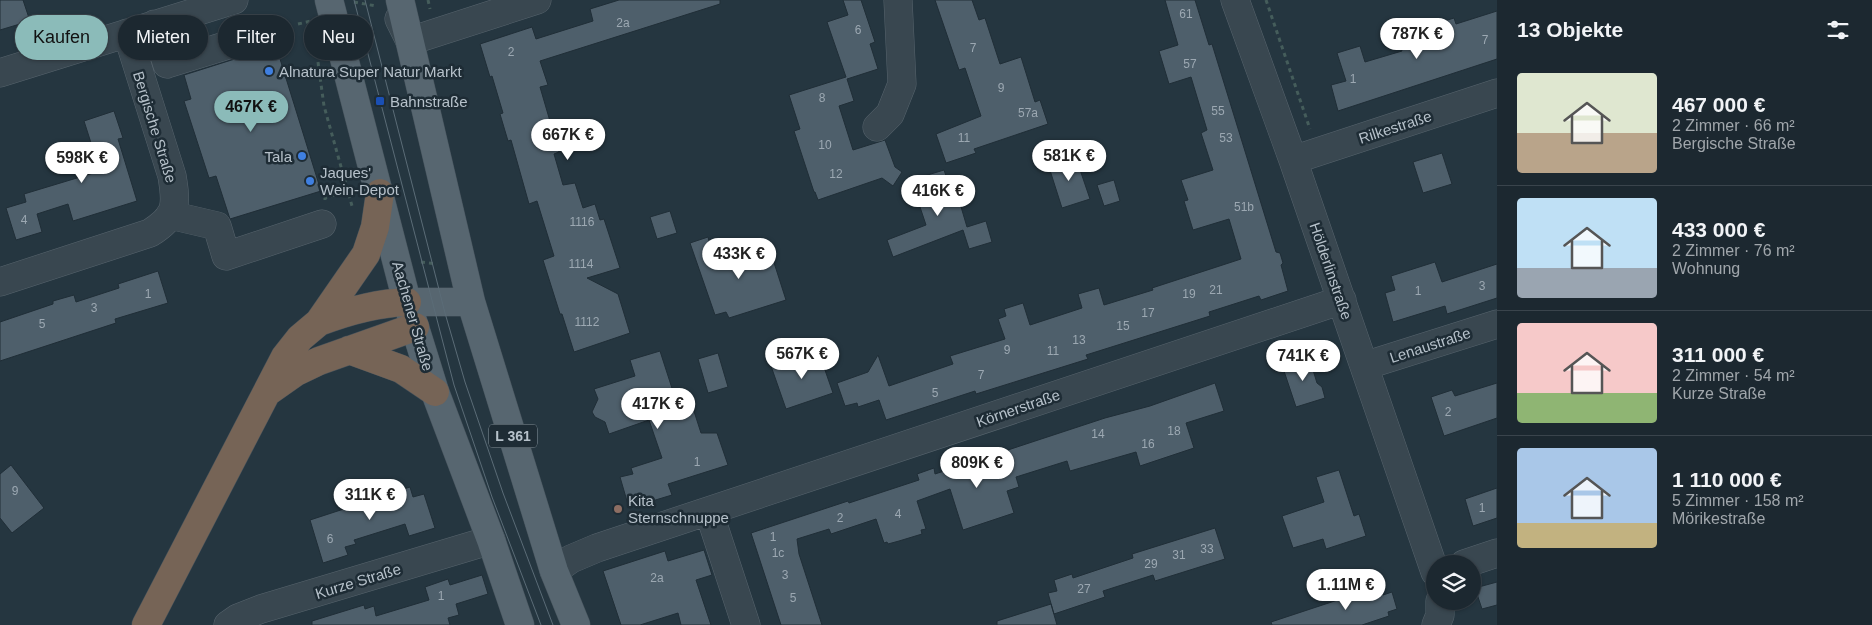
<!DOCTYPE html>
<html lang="de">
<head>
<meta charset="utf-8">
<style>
  body { margin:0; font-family:Helvetica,sans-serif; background:#253038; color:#f1f3f6; height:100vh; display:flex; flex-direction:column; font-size:19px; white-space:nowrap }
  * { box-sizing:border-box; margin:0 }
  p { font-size:16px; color:#a0a6ab }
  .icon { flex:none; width:28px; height:28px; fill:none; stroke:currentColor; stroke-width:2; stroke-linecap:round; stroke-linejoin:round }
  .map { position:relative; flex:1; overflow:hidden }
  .sheet { display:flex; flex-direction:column; background:#1c2830; width:375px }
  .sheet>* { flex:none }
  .top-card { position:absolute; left:15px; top:15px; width:475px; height:45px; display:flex; gap:10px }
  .buttons { position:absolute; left:1426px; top:555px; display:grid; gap:10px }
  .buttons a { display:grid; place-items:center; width:55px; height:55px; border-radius:50%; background:#1c2830; box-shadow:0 1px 4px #0004,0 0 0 1px #3a444c; font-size:25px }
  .price { position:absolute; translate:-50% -42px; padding:0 11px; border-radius:18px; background:#fff; color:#222; font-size:16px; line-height:32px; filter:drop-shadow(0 1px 2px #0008) }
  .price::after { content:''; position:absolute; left:50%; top:30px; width:15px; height:11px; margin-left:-8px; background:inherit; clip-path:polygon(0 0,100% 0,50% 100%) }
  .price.selected { background:#8bbbb9; color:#111 }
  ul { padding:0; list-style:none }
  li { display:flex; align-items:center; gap:15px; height:125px; padding:0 20px }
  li+li { border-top:1px solid #3a444c }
  li span { display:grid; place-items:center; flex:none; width:140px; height:100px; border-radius:5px; color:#555 }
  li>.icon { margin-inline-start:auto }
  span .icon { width:60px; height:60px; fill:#fffc; stroke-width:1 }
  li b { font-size:21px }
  h2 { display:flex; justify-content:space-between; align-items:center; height:60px; padding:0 20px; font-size:21px }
  .chip { padding:0 18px; border-radius:22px; background:#1c2830; box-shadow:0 1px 4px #0004,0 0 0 1px #3a444c; font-size:18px; line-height:45px }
  .chip.selected { background:#8bbbb9; color:#111 }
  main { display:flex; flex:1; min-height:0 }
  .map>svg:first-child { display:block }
  .building { fill:#4e5f6b; stroke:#202e37 }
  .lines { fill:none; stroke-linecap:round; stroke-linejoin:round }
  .minor-casing { stroke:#57646d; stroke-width:29 }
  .major-casing { stroke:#46535c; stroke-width:29 }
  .highway-casing { stroke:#44515a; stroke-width:29 }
  .path { stroke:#455d5b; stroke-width:3; stroke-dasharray:4 4; stroke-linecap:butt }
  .minor { stroke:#394750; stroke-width:28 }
  .major { stroke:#576670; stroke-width:28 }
  .highway { stroke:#766456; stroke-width:28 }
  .tram { stroke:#5b6c77; stroke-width:1 }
  .shop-dot { fill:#3f7fe0; stroke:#1e2c35; stroke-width:2 }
  .transit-dot { fill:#1a4fb4; stroke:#1e2c35; stroke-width:2 }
  .education-dot { fill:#8d6e63; stroke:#1e2c35; stroke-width:2 }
  .labels { text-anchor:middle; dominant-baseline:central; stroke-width:5; stroke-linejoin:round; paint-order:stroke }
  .number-label { font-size:12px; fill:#9ca8b2 }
  .shield { fill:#1e2c35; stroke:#88949d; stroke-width:1 }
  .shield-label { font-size:14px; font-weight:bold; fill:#b6c1ca }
  .poi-label { font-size:15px; fill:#b6c1ca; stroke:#1e2c35; text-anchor:start }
  .street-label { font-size:15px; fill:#b6c1ca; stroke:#1e2c35 }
</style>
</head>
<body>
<main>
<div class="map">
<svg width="1497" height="625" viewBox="0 0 1497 625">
  <rect width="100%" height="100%" fill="#253640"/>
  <path class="building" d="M0,0H23L30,21L0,30Z
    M619,0H720V4L540,61L548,85L540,87L559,152L554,154L563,185L575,183L583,208L595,204L600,220L604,219L620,268L587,278L618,294L630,333L574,352L562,314H560L543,260L554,256L537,201L529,204L511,140L508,141L500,114L503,113L492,76L490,77L480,44L532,27L536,39L593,21L590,9Z
    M843,0H861L875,42L870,44L878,69L847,79L854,101L839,106L853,150L885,140L895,167L902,172L893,186L882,178L818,200L815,192H814L794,131L800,129L789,95L846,77L827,22L848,15Z
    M935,0H972L979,20L985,18L1000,64L1021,57L1035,102L1040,100L1048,124L974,149L976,153L946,163L936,134L981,116L965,68L959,70Z
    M1165,0H1195L1209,45L1212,44L1276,252L1280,253L1283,263L1281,265L1288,291L1261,300L1259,296L1209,312L1210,316L1086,355L1088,359L976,394L975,391L886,420L879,400L858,407L857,403L845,406L837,383L868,372L878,355L889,386L953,364L950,356L1005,339L998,319L1006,316L1004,309L1023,303L1030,325L1082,308L1078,294L1099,288L1104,305L1153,290L1152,288L1241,259L1229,219L1193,230L1184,201L1188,200L1181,180L1213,170L1201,133L1207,130L1191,77L1169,84L1159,51L1178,45Z
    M1497,11V59L1338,111L1331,85L1346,81L1337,53L1360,46L1365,62L1402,51L1399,42L1409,39L1407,33L1454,18L1456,24Z
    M276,46L321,191L230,219L216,176L209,178L184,101L191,99L184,75Z
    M114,111L123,138L118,139L137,201L73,221L68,204L37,214L42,232L16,240L6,208L26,202L24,194L100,171L84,121Z
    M1442,153L1452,184L1423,193L1413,162Z
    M1075,155L1090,199L1062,208L1048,164Z
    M944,170L955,202L959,200L967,227L986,221L992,242L969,249L963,230L893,257L887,240L926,225L911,180Z
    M1114,180L1120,201L1104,206L1097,185Z
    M670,211L677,233L657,239L650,217Z
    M708,237L715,263L769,247L786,300L729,318L726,312L715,315L690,243Z
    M1435,262L1442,282L1497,264V298L1447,314L1445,306L1393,322L1385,293L1395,290L1391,276Z
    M158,271L168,303L115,319L116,323L0,361V322L53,304V301L74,295L76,302L119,288L118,284Z
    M818,350L833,393L786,409L771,366Z
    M660,351L679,410L692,405L701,433H717L728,465L668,484L672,495L629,508L620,477L633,474L631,468L662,458L649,420L609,434L605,422L595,417L592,412L598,399L594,389L635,376L630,360Z
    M718,353L728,387L708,393L698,359Z
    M1309,357L1317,383L1322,387L1325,398L1296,407L1282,365Z
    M1215,383L1224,411L1186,423L1194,448L1140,466L1136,452L1070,471L1067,461L1016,477L1019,487L1007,491L1014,513L963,530L950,489L917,501L926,529L921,530L922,534L899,541L888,544L887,542L884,543L876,519L831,534L829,529L797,539L799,554L822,625H781L751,533L848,501L849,503L919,480L917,474L934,468L935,474L1105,418L1150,406Z
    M1497,383V418L1444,436L1431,397L1452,390L1455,396Z
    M11,465L44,508L12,533L0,518V474Z
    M1339,470L1354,516L1359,514L1366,536L1326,549L1323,539L1293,548L1282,516L1324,502L1316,477Z
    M410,487L413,497L424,494L435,528L409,536L405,524L354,540L356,544L345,547L348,555L323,563L310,520L353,506L352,503L377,495L378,497Z
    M1497,488V518L1473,526L1465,499Z
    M1215,528L1225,559L1155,581L1153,575L1103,591L1105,597L1054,614L1048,593L1057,591L1054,580L1072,574L1073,578L1133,558L1132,554Z
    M704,550L712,575L696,580L711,625H681L678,613L640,625H621L603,571L665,551L668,561Z
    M482,575L488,594L456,604L459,615L448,618L450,625H312V621L364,605L365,609L374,606L376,616L429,600L425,587L448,579L450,585Z
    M1497,582V605L1482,609L1475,588Z
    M1380,586L1383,595L1392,592L1397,609L1388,612L1389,616L1362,625H1272L1271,622Z
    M1051,604L1057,625H997V621Z"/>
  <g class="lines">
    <defs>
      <path id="minor" d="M1235,0L1293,160L1435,572
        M399,19L410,41L537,0
        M155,24L167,64L276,30
        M0,73L234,0
        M877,127L890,114L902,84L898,0
        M1293,160L1497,93
        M170,215L217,226L226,256L322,224
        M0,282L150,233C177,216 177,206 172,176L127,33
        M1364,366L1497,324
        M709,512L746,625
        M1464,564L1497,553
        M554,571L571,559L597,548L1342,300
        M228,625L238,618L261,609L491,540
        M1436,625L1440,615V601"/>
      <path id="major" d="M329,0L407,302L435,392L491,540L520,625
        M400,0L471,302L554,571L576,625
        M407,302H471"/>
      <path id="highway" d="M319,322C348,311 377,303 407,302
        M349,350L401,369L435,392
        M269,391L296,372L319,361L415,327
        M146,625L285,357L300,338L319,322L366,254L375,227L380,193"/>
    </defs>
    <use href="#minor" class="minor-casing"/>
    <use href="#major" class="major-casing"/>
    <use href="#highway" class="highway-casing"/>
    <path class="path" d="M428,0L430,9
      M1266,0L1310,129
      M354,2L376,6
      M298,24L311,21
      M318,62L324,106L352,206
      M325,200V198L348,190
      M421,262L437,264"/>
    <use href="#minor" class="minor"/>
    <use href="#major" class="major"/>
    <use href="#highway" class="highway"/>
    <path class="tram" d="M354,0L454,385L492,497L541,625
      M365,0L445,313L465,382L503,493L553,625"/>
  </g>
  <g class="shop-dot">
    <circle cx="269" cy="71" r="5"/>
    <circle cx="302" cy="156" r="5"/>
    <circle cx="310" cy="181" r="5"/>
  </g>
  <rect class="transit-dot" x="375" y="96" width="10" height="10" rx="2.5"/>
  <circle class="education-dot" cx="618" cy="509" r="5"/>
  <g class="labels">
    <g class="number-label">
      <text x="1186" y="14">61</text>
      <text x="623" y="23">2a</text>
      <text x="858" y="30">6</text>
      <text x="1485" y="40">7</text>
      <text x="973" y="48">7</text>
      <text x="511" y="52">2</text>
      <text x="1190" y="64">57</text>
      <text x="1353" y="79">1</text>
      <text x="1001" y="88">9</text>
      <text x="822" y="98">8</text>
      <text x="1218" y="111">55</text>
      <text x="1028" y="113">57a</text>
      <text x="964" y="138">11</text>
      <text x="1226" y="138">53</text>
      <text x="825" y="145">10</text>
      <text x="836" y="174">12</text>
      <text x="1244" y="207">51b</text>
      <text x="24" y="220">4</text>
      <text x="582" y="222">1116</text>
      <text x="581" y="264">1114</text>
      <text x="1482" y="286">3</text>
      <text x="1216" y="290">21</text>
      <text x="1418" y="291">1</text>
      <text x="148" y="294">1</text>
      <text x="1189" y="294">19</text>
      <text x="94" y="308">3</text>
      <text x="1148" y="313">17</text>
      <text x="587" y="322">1112</text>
      <text x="42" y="324">5</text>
      <text x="1123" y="326">15</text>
      <text x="1079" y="340">13</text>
      <text x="1007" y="350">9</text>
      <text x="1053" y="351">11</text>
      <text x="981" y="375">7</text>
      <text x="935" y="393">5</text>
      <text x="1448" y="412">2</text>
      <text x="1174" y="431">18</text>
      <text x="1098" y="434">14</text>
      <text x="1148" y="444">16</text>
      <text x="697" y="462">1</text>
      <text x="15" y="491">9</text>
      <text x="1482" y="508">1</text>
      <text x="898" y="514">4</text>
      <text x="840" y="518">2</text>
      <text x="773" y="537">1</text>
      <text x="330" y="539">6</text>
      <text x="1207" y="549">33</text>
      <text x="778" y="553">1c</text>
      <text x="1179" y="555">31</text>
      <text x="1151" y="564">29</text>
      <text x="785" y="575">3</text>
      <text x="657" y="578">2a</text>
      <text x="1084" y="589">27</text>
      <text x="441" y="596">1</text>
      <text x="793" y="598">5</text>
    </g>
    <rect class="shield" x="489" y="424.5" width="48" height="23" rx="4"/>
    <g class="shield-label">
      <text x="513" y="436">L 361</text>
    </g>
    <g class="poi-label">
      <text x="279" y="71">Alnatura Super Natur Markt</text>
      <text x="390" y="101">Bahnstraße</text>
      <text x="292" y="156" text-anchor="end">Tala</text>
      <text x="320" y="172">Jaques'<tspan x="320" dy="17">Wein-Depot</tspan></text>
      <text x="628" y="500">Kita<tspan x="628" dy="17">Sternschnuppe</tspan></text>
    </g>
    <g class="street-label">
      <text transform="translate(155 127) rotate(73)">Bergische Straße</text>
      <text transform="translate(1395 127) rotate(-18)">Rilkestraße</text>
      <text transform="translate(1331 271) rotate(71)">Hölderlinstraße</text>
      <text transform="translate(413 316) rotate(74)">Aachener Straße</text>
      <text transform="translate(1430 345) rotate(-18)">Lenaustraße</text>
      <text transform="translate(1018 408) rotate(-19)">Körnerstraße</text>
      <text transform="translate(358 581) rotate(-17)">Kurze Straße</text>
    </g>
  </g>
</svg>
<div class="buttons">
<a><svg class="icon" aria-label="layers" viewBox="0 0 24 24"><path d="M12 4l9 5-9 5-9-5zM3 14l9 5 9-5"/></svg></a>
</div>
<b class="price" style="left:1417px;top:60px">787K €</b>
<b class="price selected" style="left:251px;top:133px">467K €</b>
<b class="price" style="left:568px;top:161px">667K €</b>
<b class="price" style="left:1069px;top:182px">581K €</b>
<b class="price" style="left:82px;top:184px">598K €</b>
<b class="price" style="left:938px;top:217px">416K €</b>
<b class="price" style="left:739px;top:280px">433K €</b>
<b class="price" style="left:802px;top:380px">567K €</b>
<b class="price" style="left:1303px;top:382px">741K €</b>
<b class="price" style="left:658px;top:430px">417K €</b>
<b class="price" style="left:977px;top:489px">809K €</b>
<b class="price" style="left:370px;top:521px">311K €</b>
<b class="price" style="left:1346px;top:611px">1.11M €</b>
<div class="top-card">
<a class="chip selected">Kaufen</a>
<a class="chip">Mieten</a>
<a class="chip">Filter</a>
<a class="chip">Neu</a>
</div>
</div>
<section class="sheet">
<h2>13 Objekte<svg class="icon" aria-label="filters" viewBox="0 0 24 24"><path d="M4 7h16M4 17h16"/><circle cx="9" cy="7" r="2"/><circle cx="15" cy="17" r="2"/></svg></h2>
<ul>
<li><span style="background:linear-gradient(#dfe7d0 60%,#b9a48a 0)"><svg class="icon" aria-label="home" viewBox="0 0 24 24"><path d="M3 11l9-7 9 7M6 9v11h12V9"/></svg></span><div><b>467 000 €</b><p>2 Zimmer · 66 m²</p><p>Bergische Straße</p></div></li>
<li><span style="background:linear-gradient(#bfe0f5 70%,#9aa5b1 0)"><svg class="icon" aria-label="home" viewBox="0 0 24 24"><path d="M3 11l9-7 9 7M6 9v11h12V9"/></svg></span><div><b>433 000 €</b><p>2 Zimmer · 76 m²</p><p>Wohnung</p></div></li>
<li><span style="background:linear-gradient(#f6c9c9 70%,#8fb573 0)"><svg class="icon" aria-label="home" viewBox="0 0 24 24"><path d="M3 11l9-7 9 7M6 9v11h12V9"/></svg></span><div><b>311 000 €</b><p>2 Zimmer · 54 m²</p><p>Kurze Straße</p></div></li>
<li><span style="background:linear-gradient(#a9c7e8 75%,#c2b280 0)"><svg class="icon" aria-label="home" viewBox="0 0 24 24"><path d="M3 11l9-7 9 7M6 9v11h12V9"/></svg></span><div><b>1 110 000 €</b><p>5 Zimmer · 158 m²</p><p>Mörikestraße</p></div></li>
</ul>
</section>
</main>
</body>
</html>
